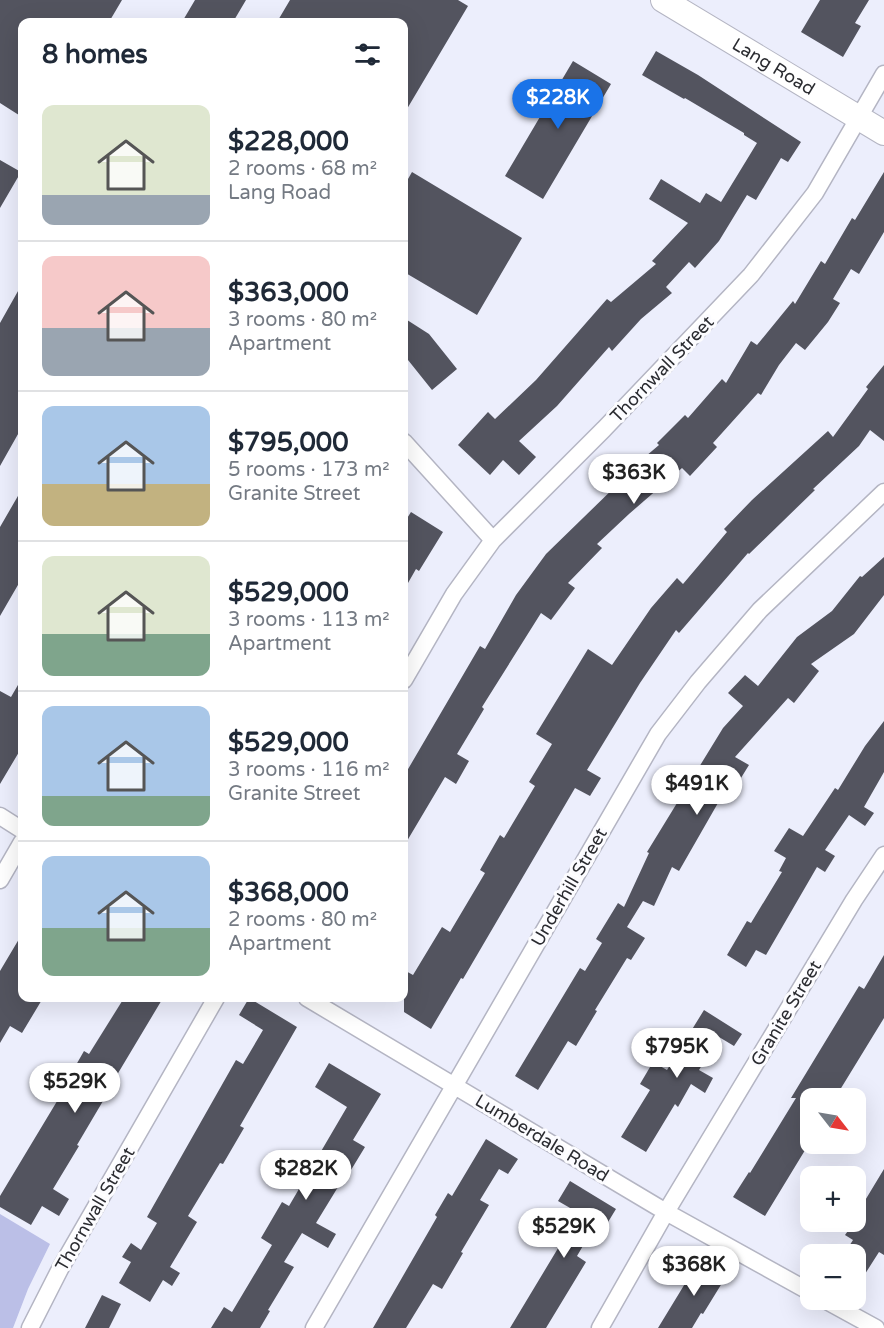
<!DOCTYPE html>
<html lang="en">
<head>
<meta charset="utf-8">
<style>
  body { margin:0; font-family:"Varela Round",sans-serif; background:#f2f2f3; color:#1f2937; height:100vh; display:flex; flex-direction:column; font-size:22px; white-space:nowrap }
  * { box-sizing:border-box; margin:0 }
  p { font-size:20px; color:#747a83 }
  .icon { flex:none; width:33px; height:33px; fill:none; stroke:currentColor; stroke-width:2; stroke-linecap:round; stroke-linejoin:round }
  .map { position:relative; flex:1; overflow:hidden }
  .sheet { position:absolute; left:18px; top:18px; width:390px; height:984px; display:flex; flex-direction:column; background:#fff; border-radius:12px; box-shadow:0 6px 24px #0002 }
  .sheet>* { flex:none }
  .needle { width:39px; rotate:121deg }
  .buttons { position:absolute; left:800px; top:1088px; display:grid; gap:12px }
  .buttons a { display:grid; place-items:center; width:66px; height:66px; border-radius:12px; background:#fff; box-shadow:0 6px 24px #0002; font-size:30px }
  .price { position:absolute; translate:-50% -51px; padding:0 14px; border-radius:21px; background:#fff; color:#222; font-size:20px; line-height:39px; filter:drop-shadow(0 2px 3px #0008) }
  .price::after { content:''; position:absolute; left:50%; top:36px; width:18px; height:14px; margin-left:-9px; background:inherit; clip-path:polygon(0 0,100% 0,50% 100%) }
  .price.selected { background:#1a73e8; color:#fff }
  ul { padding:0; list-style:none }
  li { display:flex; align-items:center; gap:18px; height:150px; padding:0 24px }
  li+li { border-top:2px solid #e0e1e3 }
  li span { display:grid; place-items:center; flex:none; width:168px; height:120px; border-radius:12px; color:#555 }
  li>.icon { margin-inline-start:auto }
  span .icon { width:72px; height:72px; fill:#fffc; stroke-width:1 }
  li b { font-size:26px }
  h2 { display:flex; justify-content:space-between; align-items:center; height:72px; padding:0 24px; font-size:26px }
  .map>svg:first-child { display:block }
  .green { fill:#bbbfe7 }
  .building { fill:#53545f }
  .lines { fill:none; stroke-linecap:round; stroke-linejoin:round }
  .street-casing { stroke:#b4b5c3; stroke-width:19 }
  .secondary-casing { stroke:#b4b5c3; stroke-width:26 }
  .street { stroke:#fff; stroke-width:16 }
  .secondary { stroke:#fff; stroke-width:24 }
  .labels { text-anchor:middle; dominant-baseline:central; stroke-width:6; stroke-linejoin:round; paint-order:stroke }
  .street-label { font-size:18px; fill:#2b2c31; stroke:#fcfcff }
</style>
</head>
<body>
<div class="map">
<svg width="884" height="1328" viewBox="0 0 884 1328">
  <rect width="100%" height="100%" fill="#eceefc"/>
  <path class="green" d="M0,1214L50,1244L28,1289L13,1328H0Z"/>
  <path class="building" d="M0,0H122L109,22H22V117L0,103Z
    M195,0H246L233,22H182Z
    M290,0H458L468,6L404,114V22H277Z
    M820,0H869L855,23L861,26L843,57L801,32Z
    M656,51L698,75L801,142L788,162L781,158L756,200L747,195L719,241L695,268L689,262L666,287L672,293L641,319L612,351L609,347L557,406L519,441L536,457L519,475L503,460L490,475L458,445L488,412L495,419L536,380L607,299L611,302L656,264L652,261L688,223L649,199L661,179L700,203L706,193L721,202L757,143L744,135V133L685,98L684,99L642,75Z
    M573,61L611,84L543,199L505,176Z
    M0,160L21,172L0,208Z
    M412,172L522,238L477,315L404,272V186Z
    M884,172V232L859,274L851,269L833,299L840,303L828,322L805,350L796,343L779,365L761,395L758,393L713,443L717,447L690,476L682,468L629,514L597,544L602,548L568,583L575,588L551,620L541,613L482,707L484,709L457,754L469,761L456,784L445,777L404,846V776L480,646L485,649L516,595L546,554L621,481L619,479L659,445L657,443L685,415L688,418L722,379L726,383L751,341L757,345L793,301L795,304L821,261L825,264L852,218L855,220Z
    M22,284V427L0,466V323Z
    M404,318L429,334L457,369L432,390L404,355Z
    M884,365V441L870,430L859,446L813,489L815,490L749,554L748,553L679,633L676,630L640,683L587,770L601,778L590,796L575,788L463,979L461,978L431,1029L404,1012V970L413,975L442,927L450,932L485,873L480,870L500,835L504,838L535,786L529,782L552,744L536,734L588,649L612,665L651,608L677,578L683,584L727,532L724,529L752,500L828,431L833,437L868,389L866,387Z
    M22,489V578L0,616V527Z
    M411,512L443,532L419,571L416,569L404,590V523Z
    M884,557V595L854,634L811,664L819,671L794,703L788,698L735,757L749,765L736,786L730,782L679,871L672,867L654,906L643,901L627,927L645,938L631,960L627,958L595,1010L597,1011L576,1046L568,1041L538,1090L515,1076L580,968L585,971L602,943L596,939L618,903L624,907L649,853L647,852L723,728L743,706L728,693L745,675L758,686L797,637L832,611L860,576L862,577Z
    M22,678V747L0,784V691L11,697Z
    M884,721V772L864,807L874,813L865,826L849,815L825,850L835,856L825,872L817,867L766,955L756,950L746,967L727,955L747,921L751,923L782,872L779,871L786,858L774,851L789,828L803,836L835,788L838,790L865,746Z
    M22,934V998H43L22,1033L10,1026L0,1043V971Z
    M884,955V1018L835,1098H810V1142L765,1216L733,1197L749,1172L750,1173L796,1098H791L859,986L864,989Z
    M124,998H163L102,1100L103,1101L77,1145L79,1146L53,1189L69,1199L59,1216L42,1206L31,1225L0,1207V1196L74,1073L72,1072L84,1051L89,1054Z
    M249,998L297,1027L240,1126L244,1128L223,1164L220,1163L188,1216L197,1222L170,1267L180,1273L172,1286L163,1280L150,1302L119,1283L131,1262L122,1257L131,1243L141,1250L157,1223L147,1217L236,1060L243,1064L263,1030L239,1015Z
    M704,1010L742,1034L734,1046L719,1037L699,1070L713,1078L705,1093L691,1084L678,1107L675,1104L646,1152L621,1137L650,1090L640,1084L653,1062L667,1070Z
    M329,1063L381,1094L353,1140L365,1147L351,1170L349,1169L316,1223L336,1234L328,1248L302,1233L284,1262L294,1267L268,1310L270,1311L260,1328H211L224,1307L232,1312L272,1245L261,1238L282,1202L289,1206L347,1107L315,1087Z
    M486,1139L518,1159L508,1174L499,1169L480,1200L489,1205L461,1252L463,1253L442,1289L433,1284L406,1328H373L437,1217L435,1215L448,1193L452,1196Z
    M884,1169V1255L879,1252L865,1274L855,1268V1254H844L853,1240L845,1235L855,1221V1217Z
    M570,1181L616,1209L605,1227L597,1222L577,1256L586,1262L546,1328H510L569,1230L567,1229L577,1212L558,1201Z
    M700,1259L727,1275L703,1314L701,1313L692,1328H658Z
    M102,1295L121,1304L109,1328H85Z"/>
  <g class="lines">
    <defs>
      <path id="street" d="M404,442L493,540
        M404,680L454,594L493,540L604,429L751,275L815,193L884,74
        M0,816L22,830
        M0,880L22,842
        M307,998L666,1212L810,1292
        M823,1299L876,1328
        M30,1328L60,1269L216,998
        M314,1328L658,734L698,682L760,610L884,492
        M600,1328L666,1212L854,900L884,855"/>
      <g id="secondary">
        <path id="s1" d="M663,0L884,133"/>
      </g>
    </defs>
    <use href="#street" class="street-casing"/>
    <use href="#secondary" class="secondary-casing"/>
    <use href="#street" class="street"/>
    <use href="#secondary" class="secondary"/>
  </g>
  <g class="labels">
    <g class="street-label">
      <text stroke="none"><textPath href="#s1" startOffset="129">Lang Road</textPath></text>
      <text transform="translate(662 369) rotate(-46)">Thornwall Street</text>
      <text transform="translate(569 887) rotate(-60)">Underhill Street</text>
      <text transform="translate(786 1013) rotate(-59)">Granite Street</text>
      <text transform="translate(542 1138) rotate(31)">Lumberdale Road</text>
      <text transform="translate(95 1209) rotate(-60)">Thornwall Street</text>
    </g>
  </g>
</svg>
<div class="buttons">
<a><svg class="needle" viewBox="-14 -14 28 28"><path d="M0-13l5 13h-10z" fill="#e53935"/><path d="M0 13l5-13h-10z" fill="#747a83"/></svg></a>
<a>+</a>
<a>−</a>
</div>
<b class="price selected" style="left:558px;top:130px">$228K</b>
<b class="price" style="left:634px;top:505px">$363K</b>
<b class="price" style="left:697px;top:816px">$491K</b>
<b class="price" style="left:677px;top:1079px">$795K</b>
<b class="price" style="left:75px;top:1114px">$529K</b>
<b class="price" style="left:306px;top:1201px">$282K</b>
<b class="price" style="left:564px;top:1259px">$529K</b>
<b class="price" style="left:694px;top:1297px">$368K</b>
<section class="sheet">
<h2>8 homes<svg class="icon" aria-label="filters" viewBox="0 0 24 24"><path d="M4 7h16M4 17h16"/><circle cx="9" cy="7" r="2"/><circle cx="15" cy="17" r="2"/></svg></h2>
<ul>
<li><span style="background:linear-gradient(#dfe7d0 75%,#9aa5b1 0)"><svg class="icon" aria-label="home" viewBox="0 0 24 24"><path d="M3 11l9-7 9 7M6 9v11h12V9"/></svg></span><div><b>$228,000</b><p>2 rooms · 68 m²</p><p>Lang Road</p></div></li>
<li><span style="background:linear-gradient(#f6c9c9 60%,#9aa5b1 0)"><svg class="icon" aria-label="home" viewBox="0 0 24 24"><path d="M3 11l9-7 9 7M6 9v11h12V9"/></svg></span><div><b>$363,000</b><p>3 rooms · 80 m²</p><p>Apartment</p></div></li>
<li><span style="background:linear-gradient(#a9c7e8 65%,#c2b280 0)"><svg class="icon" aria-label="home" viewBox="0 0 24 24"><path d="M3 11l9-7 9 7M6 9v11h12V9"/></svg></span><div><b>$795,000</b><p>5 rooms · 173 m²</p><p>Granite Street</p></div></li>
<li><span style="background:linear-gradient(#dfe7d0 65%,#7fa58c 0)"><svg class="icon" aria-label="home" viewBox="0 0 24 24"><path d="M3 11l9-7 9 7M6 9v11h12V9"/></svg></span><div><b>$529,000</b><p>3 rooms · 113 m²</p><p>Apartment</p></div></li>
<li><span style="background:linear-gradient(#a9c7e8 75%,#7fa58c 0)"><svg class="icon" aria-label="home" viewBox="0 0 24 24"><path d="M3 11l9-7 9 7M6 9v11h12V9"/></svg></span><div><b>$529,000</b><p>3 rooms · 116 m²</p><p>Granite Street</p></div></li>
<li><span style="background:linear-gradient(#a9c7e8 60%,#7fa58c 0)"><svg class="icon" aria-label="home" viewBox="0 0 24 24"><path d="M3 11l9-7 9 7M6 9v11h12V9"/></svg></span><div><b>$368,000</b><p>2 rooms · 80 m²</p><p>Apartment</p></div></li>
</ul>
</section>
</div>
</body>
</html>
